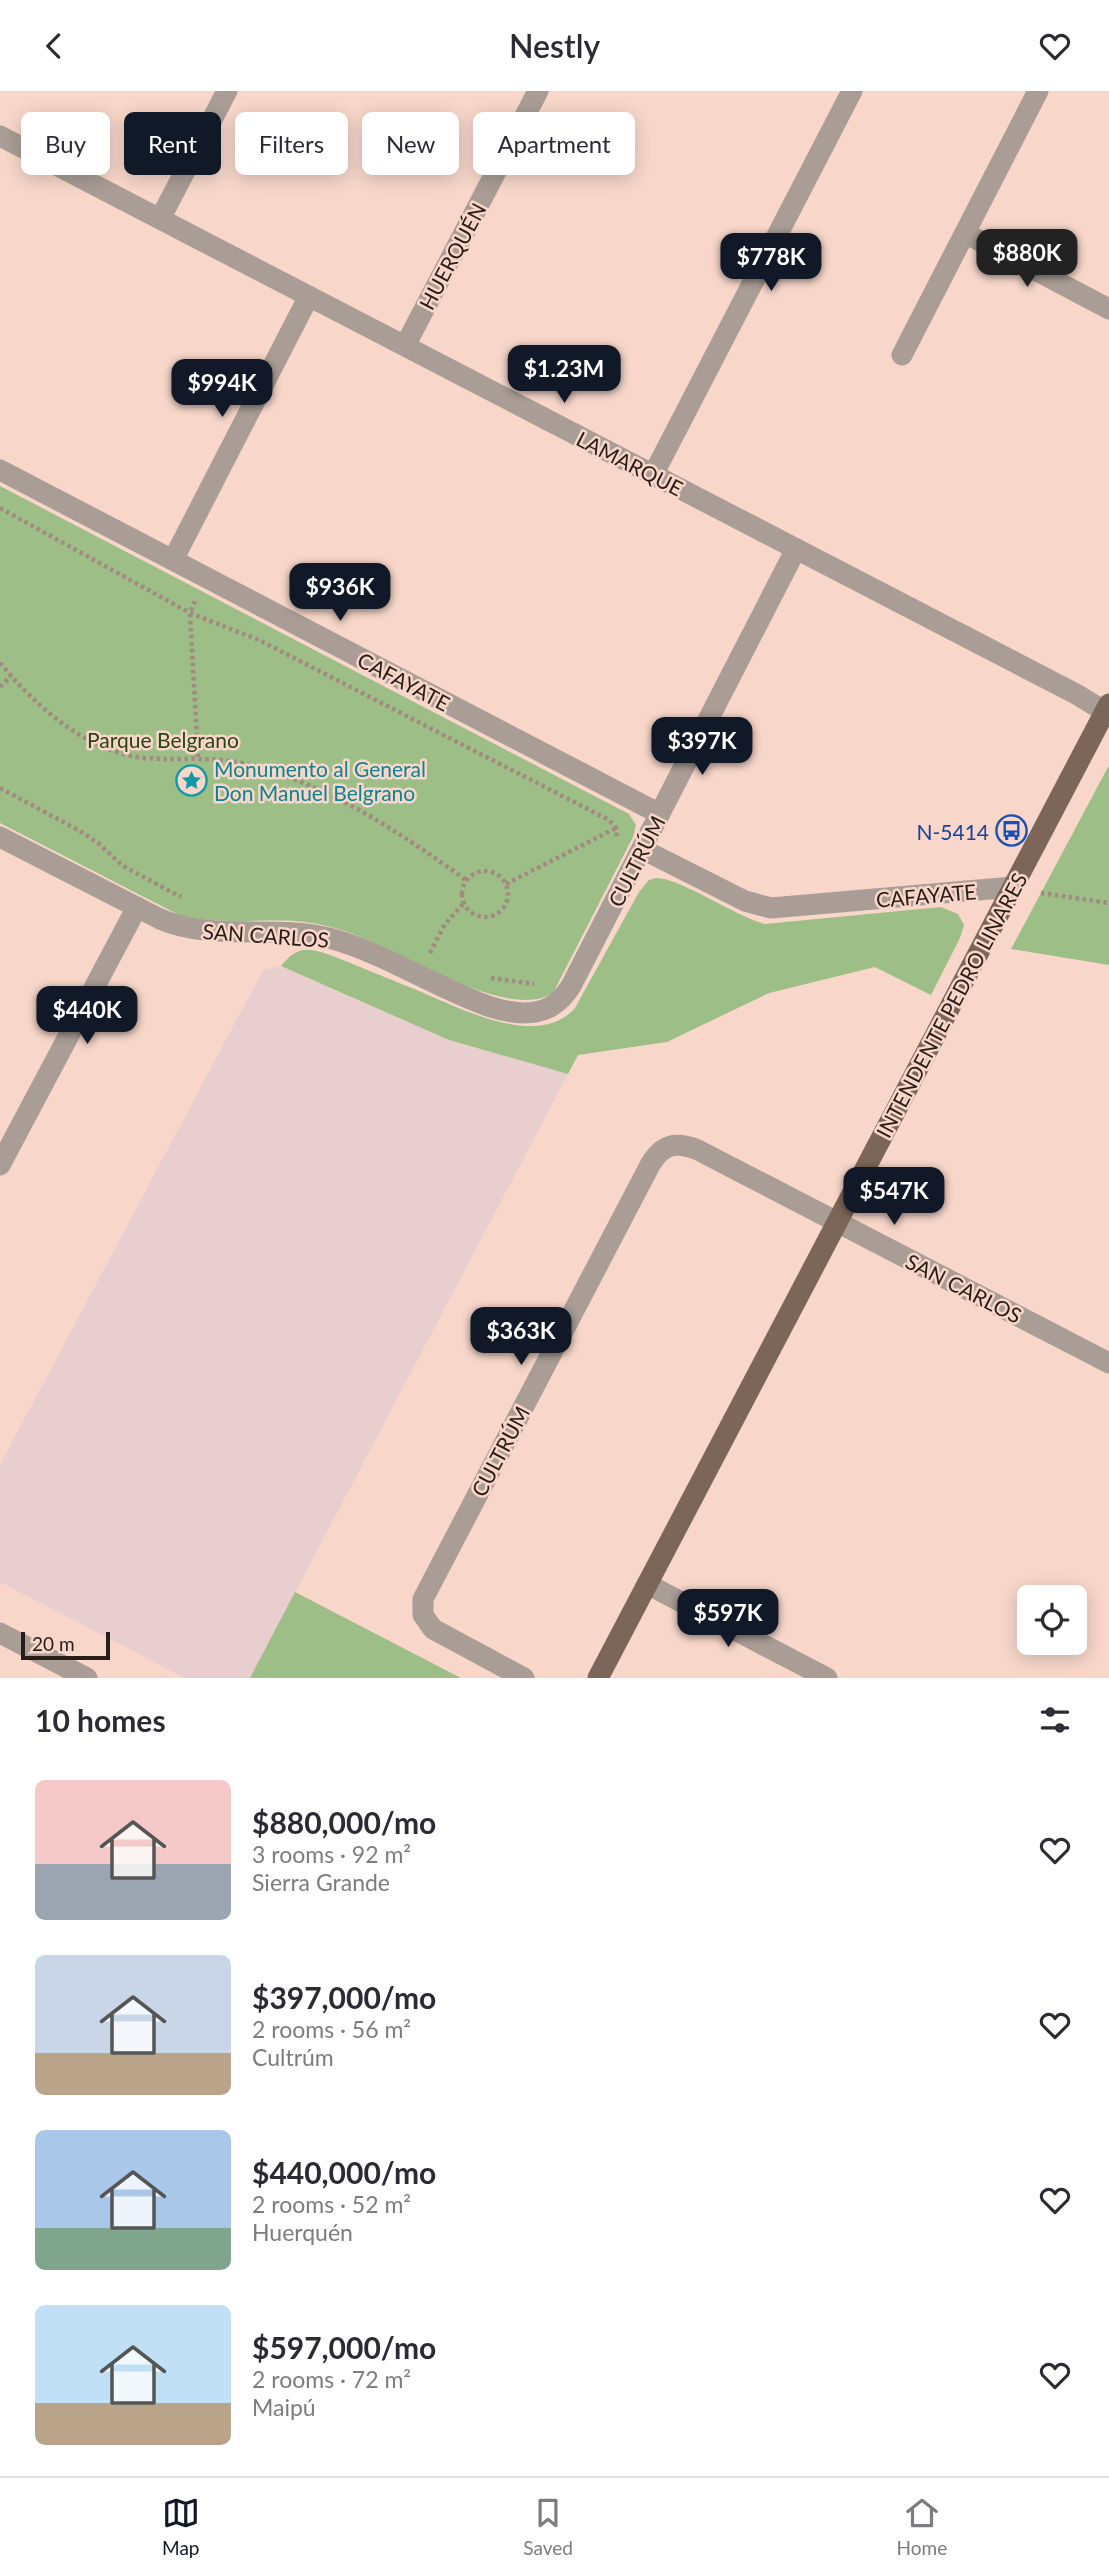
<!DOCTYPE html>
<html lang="en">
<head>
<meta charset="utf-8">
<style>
  body { margin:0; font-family:Lato,sans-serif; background:#f7f7f7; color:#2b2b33; height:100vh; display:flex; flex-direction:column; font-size:26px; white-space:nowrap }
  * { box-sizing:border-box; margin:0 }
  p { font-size:23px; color:#7c7c81 }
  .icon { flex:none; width:38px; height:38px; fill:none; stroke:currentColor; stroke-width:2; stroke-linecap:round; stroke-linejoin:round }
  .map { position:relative; height:1587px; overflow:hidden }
  .side { display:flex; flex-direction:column; background:#fff; flex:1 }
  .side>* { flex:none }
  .top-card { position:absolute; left:21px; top:21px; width:700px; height:63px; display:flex; gap:14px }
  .tools { position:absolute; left:1017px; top:1494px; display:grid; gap:14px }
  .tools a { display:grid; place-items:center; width:70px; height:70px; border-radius:10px; background:#fff; box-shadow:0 4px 18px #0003; font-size:35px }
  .scale { position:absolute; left:21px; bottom:18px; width:89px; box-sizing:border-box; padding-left:7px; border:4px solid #291d19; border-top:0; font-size:19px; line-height:24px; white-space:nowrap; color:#291d19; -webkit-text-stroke:5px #f8d7ca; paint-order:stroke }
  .price { position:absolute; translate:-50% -60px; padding:0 16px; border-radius:14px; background:#111827; color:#fff; font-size:23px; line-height:46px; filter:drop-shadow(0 2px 4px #0008) }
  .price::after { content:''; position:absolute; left:50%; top:42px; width:21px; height:16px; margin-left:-10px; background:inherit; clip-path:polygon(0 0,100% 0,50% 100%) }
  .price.active { background:#222; color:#fff }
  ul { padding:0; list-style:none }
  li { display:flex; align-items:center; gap:21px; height:175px; padding:0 35px }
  li span { display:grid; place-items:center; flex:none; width:196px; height:140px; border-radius:10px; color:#555 }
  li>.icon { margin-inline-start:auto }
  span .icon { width:84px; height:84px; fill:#fffc; stroke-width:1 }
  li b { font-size:30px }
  h2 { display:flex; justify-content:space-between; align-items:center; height:84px; padding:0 35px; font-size:30px }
  .chip { padding:0 24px; border-radius:10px; background:#fff; box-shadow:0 4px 18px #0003; font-size:24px; line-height:63px }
  .chip.active { background:#111827; color:#fff }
  header { display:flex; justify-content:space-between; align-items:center; height:91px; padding:0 35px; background:#fff; font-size:32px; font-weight:600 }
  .tabs { display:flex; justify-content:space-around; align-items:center; height:98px; border-top:2px solid #e1e1e2; background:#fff; font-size:19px; color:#7c7c81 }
  .tabs a { display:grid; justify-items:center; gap:4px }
  .tabs .active { color:#111827 }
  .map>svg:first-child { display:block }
  .industrial { fill:#e8cece }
  .green { fill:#9dbe86 }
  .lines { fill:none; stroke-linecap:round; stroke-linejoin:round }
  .path { stroke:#a28a80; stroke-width:4.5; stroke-dasharray:3.5 3.5; stroke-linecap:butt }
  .minor { stroke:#aa9d96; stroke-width:21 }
  .major { stroke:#7c6659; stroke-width:21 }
  .labels { text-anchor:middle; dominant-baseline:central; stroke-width:5; stroke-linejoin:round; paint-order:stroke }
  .street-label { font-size:21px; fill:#291d19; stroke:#f8d7ca }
  .park-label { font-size:21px; fill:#2a4511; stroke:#f8d7ca }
  .culture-label { font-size:21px; fill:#0d838f; stroke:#f8d7ca; text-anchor:start }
  .transit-label { font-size:21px; fill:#164399; stroke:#f8d7ca; text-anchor:end }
</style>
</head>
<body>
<header><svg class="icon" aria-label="back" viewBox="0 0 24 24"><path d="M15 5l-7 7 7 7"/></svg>Nestly<svg class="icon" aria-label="heart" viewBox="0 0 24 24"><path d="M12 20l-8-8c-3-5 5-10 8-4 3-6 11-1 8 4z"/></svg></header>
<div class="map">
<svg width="1109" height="1587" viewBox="0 0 1109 1587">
  <rect width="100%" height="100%" fill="#f8d7ca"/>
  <path class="industrial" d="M281,875L449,949L568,983L250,1587H185L0,1491V1374L263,879Z"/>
  <path class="green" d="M0,395L629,723L636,734L633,746L553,902C510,930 406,865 363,847C342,838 320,832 296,830C257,828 217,834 179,824L0,732Z
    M1109,675V874L1011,858L1107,678Z
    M656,787C681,787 734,825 765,833L941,816L958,823L964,834L960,847L931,904L875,876L769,902L667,951L578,964L568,983L449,949L281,875C298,853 310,857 333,865C362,877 390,888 419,900C460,917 538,959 575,917L639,801L649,789Z
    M295,1501L461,1587H250Z"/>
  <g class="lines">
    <path class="path" d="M0,417L190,522L259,549L609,729L616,737L617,748
      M195,510L190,522L198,666
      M0,572C36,615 85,660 144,667C181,670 212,664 250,674C331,695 399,741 466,789
      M0,596L11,585
      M0,697L80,740L98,752L123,775L181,806
      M462 803a23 23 0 1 1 46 0a23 23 0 1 1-46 0Z
      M506,793L616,737
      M1041,802L1109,812
      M430,862L445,833L464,812
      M491,887L534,893"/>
    <path class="minor" d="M0,45L1076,603L1109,623
      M160,128L227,0
      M965,142L1109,218
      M405,255L538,0
      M902,264L1038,0
      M0,379L660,723
      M653,384L852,0
      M173,469L309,205
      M0,746L160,828C214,851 273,833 329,847C371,858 412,882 452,900C475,910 497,921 523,922C545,922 559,914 571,895L796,458
      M642,758L745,810L771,817L1013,796
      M0,1074L137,816
      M647,1493L827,1587
      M0,1542L87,1587
      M524,1587L433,1538L423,1524V1508L650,1074C662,1053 676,1050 698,1059L1109,1272"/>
    <path class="major" d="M598,1587L1109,613"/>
  </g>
  <defs>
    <symbol id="sight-ring" viewBox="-11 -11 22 22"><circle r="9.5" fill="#f8d7ca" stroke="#0f9aa8" stroke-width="1.5"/><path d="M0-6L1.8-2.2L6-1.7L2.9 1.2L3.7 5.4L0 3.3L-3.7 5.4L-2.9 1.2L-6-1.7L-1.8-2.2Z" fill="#0f9aa8"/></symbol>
    <symbol id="bus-ring" viewBox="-11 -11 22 22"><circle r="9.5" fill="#f8d7ca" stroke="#1a4fb4" stroke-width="1.5"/><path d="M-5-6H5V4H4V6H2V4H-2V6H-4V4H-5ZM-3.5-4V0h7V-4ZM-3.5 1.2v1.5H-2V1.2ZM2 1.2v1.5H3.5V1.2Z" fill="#1a4fb4"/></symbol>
  </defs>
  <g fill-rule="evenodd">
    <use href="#sight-ring" x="174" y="672" width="35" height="35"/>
    <use href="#bus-ring" x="994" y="722" width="35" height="35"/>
  </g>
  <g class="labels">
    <g class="street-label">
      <text transform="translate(452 165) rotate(-62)">HUERQUÉN</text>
      <text transform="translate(630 372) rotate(27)">LAMARQUE</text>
      <text transform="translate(404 590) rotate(28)">CAFAYATE</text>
      <text transform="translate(636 770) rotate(-63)">CULTRÚM</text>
      <text transform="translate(926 804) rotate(-5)">CAFAYATE</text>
      <text transform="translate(266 844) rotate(4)">SAN CARLOS</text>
      <text transform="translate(951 914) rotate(-62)">INTENDENTE PEDRO LINARES</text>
      <text transform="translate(964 1197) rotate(27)">SAN CARLOS</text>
      <text transform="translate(500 1360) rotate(-62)">CULTRÚM</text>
    </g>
    <g class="park-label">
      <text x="163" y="648">Parque Belgrano</text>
    </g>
    <g class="culture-label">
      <text x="214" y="677">Monumento al General<tspan x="214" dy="24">Don Manuel Belgrano</tspan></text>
    </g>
    <g class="transit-label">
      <text x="989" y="740">N-5414</text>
    </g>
  </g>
</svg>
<div class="tools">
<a><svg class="icon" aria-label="locate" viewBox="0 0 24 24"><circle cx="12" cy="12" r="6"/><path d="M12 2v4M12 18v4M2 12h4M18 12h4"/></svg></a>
</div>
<div class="scale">20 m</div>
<b class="price active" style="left:1027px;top:198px">$880K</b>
<b class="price" style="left:771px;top:202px">$778K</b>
<b class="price" style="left:564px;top:314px">$1.23M</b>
<b class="price" style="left:222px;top:328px">$994K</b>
<b class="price" style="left:340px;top:532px">$936K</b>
<b class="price" style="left:702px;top:686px">$397K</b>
<b class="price" style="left:87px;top:955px">$440K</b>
<b class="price" style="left:894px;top:1136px">$547K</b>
<b class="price" style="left:521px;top:1276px">$363K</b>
<b class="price" style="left:728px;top:1558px">$597K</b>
<div class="top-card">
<a class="chip">Buy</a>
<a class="chip active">Rent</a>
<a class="chip">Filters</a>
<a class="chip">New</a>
<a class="chip">Apartment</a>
</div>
</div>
<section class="side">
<h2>10 homes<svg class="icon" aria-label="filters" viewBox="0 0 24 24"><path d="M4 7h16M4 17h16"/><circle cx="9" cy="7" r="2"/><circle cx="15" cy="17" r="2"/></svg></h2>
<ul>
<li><span style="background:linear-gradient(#f6c9c9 60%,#9aa5b1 0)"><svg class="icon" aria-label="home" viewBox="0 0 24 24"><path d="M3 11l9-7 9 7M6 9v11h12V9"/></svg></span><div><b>$880,000/mo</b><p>3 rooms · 92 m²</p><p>Sierra Grande</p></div><svg class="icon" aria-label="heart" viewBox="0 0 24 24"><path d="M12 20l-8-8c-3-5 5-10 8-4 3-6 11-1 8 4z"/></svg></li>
<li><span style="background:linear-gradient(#c9d6e8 70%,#b9a48a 0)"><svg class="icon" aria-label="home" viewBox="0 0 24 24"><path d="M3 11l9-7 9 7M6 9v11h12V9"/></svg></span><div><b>$397,000/mo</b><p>2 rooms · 56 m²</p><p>Cultrúm</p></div><svg class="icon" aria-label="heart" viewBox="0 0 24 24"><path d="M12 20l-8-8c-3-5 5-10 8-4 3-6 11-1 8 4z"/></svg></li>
<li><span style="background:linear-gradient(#a9c7e8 70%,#7fa58c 0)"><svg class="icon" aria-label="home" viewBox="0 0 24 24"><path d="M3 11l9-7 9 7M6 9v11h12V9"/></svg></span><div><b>$440,000/mo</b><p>2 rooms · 52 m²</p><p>Huerquén</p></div><svg class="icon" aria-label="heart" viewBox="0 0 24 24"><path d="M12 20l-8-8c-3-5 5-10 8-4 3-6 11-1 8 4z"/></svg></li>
<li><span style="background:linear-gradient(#bfe0f5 70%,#b9a48a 0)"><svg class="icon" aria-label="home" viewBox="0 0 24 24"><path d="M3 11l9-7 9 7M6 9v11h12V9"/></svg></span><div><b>$597,000/mo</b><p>2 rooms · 72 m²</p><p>Maipú</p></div><svg class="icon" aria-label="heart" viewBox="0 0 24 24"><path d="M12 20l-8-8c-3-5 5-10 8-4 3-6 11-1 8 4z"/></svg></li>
</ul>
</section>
<nav class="tabs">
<a class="active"><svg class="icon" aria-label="map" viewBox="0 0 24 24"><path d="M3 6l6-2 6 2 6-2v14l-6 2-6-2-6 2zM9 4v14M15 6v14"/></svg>Map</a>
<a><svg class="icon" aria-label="saved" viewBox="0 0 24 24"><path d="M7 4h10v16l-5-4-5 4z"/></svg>Saved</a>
<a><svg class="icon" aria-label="home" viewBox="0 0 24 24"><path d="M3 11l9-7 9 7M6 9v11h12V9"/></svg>Home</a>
</nav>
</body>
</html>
